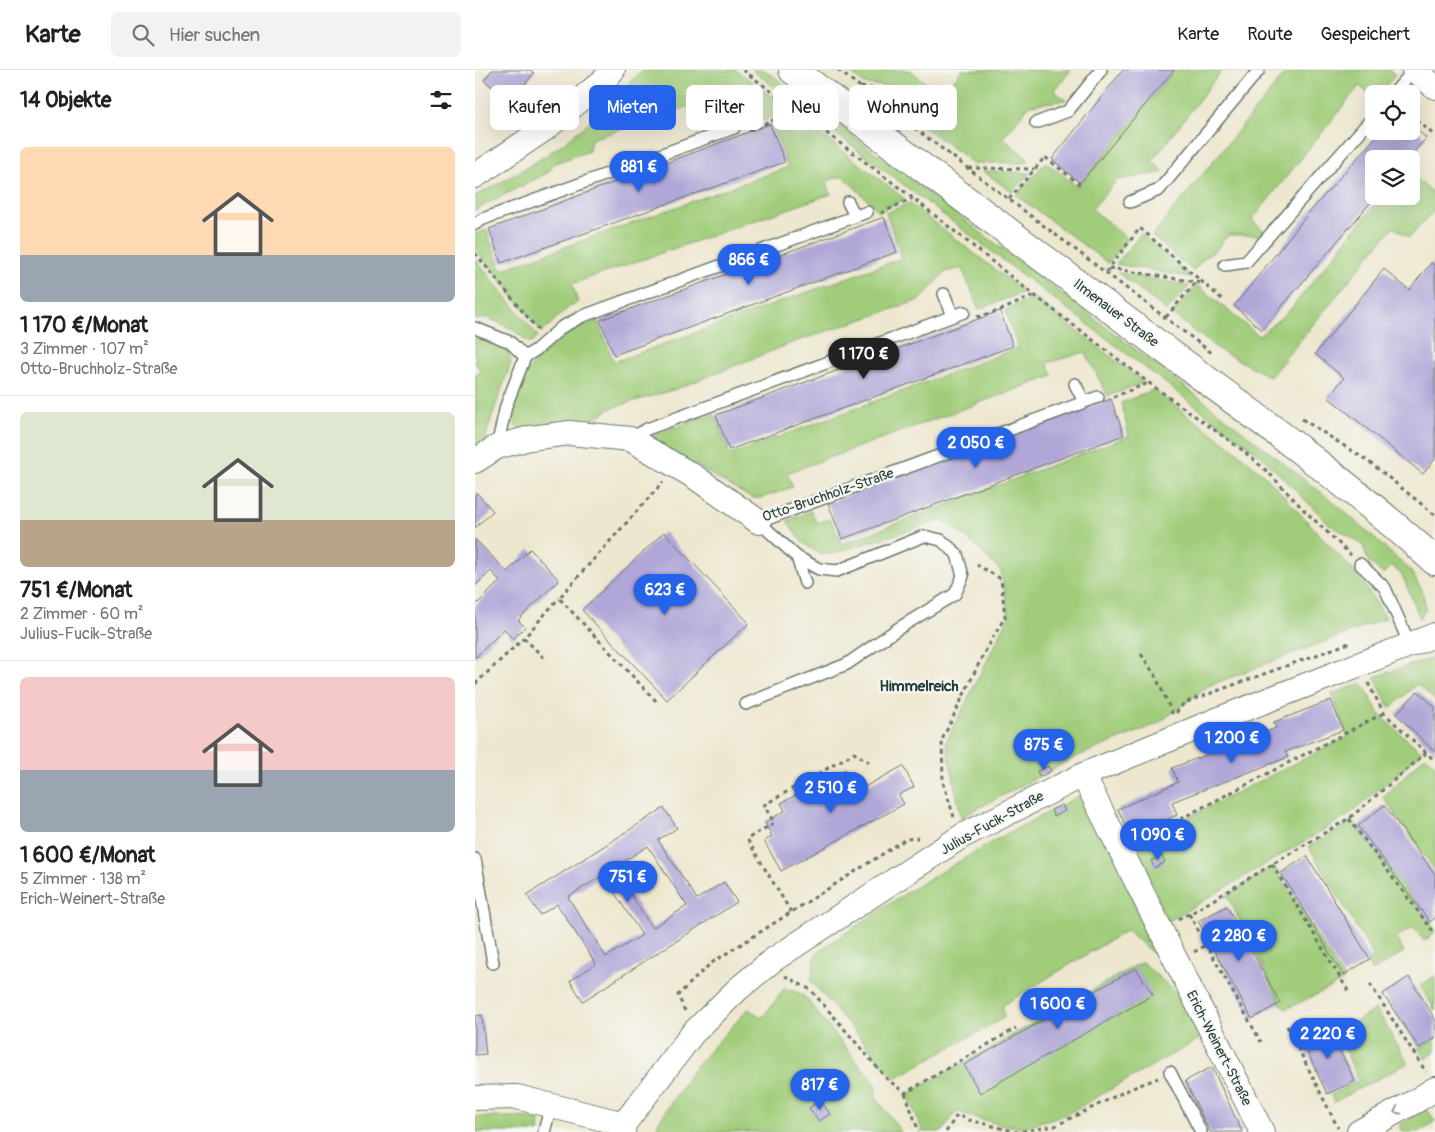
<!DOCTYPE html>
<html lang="de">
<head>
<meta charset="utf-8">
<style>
  body { margin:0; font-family:Pangolin,sans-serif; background:#f2f2f2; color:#202124; height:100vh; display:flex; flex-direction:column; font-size:19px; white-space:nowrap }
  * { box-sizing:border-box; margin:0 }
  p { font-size:16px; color:#757577 }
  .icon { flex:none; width:28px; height:28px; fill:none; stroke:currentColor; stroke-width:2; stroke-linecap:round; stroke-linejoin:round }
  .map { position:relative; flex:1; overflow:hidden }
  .side { display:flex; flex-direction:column; background:#fff; width:475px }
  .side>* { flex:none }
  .banner { position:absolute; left:15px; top:15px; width:475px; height:45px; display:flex; gap:10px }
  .buttons { position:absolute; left:890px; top:15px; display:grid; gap:10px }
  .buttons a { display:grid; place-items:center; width:55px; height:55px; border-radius:8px; background:#fff; box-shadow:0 5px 20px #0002; font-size:25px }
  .price { position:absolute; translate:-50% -42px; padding:0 11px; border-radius:18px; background:#2563eb; color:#fff; font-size:16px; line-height:32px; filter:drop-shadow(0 1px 2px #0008) }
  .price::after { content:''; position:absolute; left:50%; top:30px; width:15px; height:11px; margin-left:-8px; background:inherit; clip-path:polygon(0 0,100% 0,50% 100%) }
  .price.active { background:#222; color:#fff }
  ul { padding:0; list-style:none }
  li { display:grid; align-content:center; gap:10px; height:265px; padding:0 20px }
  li+li { border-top:1px solid #e0e0e0 }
  li span { display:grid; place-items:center; height:155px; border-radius:8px; color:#555 }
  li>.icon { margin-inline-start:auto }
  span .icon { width:90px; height:90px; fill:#fffc; stroke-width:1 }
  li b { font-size:21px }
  h2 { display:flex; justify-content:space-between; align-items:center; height:60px; padding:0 20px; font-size:21px }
  .pill { padding:0 18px; border-radius:8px; background:#fff; box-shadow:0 5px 20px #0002; font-size:18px; line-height:45px }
  .pill.active { background:#2563eb; color:#fff }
  header { display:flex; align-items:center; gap:30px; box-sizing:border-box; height:70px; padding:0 25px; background:#fff; border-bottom:1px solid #e0e0e0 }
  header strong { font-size:24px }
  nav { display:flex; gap:28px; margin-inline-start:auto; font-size:18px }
  .search { width:350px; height:45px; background:#f2f2f2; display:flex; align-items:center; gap:12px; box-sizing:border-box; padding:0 18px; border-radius:8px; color:#757577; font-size:19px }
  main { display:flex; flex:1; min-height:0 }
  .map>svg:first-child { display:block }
  .green { fill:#a1cd7a; stroke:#608557 }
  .building { fill:#b0a7d8; fill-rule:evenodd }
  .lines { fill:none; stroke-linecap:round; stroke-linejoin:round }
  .service-casing { stroke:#67786a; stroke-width:14 }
  .minor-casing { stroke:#67786a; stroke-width:26 }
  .secondary-casing { stroke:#67786a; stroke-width:30 }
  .path { stroke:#67786a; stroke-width:3; stroke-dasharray:4 4; stroke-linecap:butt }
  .service { stroke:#fff; stroke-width:11 }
  .minor { stroke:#fff; stroke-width:24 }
  .secondary { stroke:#fff; stroke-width:28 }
  .oneway { stroke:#8f9e9a }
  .labels { text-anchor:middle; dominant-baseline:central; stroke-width:4.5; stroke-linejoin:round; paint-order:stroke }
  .street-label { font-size:14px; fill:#1f3d34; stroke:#f6f6f2 }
  .neighbourhood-label { font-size:15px; font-weight:bold; fill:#1f3d34; stroke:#f6f6f2 }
</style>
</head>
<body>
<header>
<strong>Karte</strong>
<div class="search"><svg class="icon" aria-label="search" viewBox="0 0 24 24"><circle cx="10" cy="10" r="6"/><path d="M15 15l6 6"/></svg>Hier suchen</div>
<nav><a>Karte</a><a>Route</a><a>Gespeichert</a></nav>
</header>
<main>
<section class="side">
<h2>14 Objekte<svg class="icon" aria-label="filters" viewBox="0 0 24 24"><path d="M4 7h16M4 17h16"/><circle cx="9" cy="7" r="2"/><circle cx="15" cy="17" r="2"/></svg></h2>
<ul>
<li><span style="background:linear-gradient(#ffd9b3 70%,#9aa5b1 0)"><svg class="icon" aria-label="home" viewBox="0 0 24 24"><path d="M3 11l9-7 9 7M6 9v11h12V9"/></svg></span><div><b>1 170 €/Monat</b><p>3 Zimmer · 107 m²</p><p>Otto-Bruchholz-Straße</p></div></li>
<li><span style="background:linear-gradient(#dfe7d0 70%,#b9a48a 0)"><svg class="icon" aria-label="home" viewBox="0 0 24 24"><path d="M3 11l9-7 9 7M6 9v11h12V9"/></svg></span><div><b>751 €/Monat</b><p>2 Zimmer · 60 m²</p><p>Julius-Fucik-Straße</p></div></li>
<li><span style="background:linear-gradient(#f6c9c9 60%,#9aa5b1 0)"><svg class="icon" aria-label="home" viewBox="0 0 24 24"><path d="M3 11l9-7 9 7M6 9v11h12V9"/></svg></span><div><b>1 600 €/Monat</b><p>5 Zimmer · 138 m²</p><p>Erich-Weinert-Straße</p></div></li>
</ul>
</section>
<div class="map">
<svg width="960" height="1062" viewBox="0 0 960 1062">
  <rect width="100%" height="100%" fill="#f6f6f2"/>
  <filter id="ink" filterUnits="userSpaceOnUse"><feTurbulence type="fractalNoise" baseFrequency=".02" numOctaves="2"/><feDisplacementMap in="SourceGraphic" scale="10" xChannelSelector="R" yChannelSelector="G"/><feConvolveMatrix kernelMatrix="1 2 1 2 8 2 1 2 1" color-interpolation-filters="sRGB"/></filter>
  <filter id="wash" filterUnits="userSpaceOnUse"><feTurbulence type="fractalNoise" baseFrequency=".0096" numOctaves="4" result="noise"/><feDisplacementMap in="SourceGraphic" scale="20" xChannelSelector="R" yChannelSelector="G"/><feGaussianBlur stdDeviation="1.12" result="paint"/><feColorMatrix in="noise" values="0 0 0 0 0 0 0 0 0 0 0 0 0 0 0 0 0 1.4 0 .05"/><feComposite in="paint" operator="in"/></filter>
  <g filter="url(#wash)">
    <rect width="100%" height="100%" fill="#eee7cf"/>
    <path class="green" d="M167,0H261L311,37L302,45L286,51L260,21L116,69L114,81L78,94L74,102L0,140V126C43,104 86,79 121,46C137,31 152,15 167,0Z
      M277,0H290L316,19L726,329L861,434L935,500L947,520L951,539L945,548L927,505L916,495L908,504L893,491L888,475L854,454L784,384Z
      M372,0H435L462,22L390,14Z
      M487,0H596L579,21L591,30L555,35L528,68L554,90L551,93H498L404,23L464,29Z
      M700,0H747L677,91L689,102L642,110L617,139L653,169L633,193L541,125L571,92L603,117Z
      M813,0H914L920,5L904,24H899V28L884,16L777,150L789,161L785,165H753L741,180L730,187L718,201L677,166Z
      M318,43L430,129L404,142L368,106L351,111L356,124L97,214L103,232L94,237L67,262L0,178V164L11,160L26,200L313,97L298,56L307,53Z
      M508,101L555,103L537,122Z
      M936,104L960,125V139L934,168L918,157L795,307L743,279L697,244L722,215L784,266L815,240L907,126H936Z
      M434,133L549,222L504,239L487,198L470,202L445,230L322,271L201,319L139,337L117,349L121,358L45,361L32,348L39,326L48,307L65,286L92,264L122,250L139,292L427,188L411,143Z
      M666,164L716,207L641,194Z
      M0,189L63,266L55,274L38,259L13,248L0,249Z
      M643,203L714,216L692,241Z
      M558,227L666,310L667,313L633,326L610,282L572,293L578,306L312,403L318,417L286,428H276L181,372L177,368V366L183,363L239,344L255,385L543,278L530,240Z
      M0,268C16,268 35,275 36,293L17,346L8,376L0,381V306L6,300L0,293Z
      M678,320L754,375L789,405L884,507L911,548L733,616L682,654L601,687L486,747L471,672L534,547L526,501L492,468L468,450L356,484L343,483L327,472L312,451L336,441L342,453L355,449L367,474L654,366L646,333Z
      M960,587V630L942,614L915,638L899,607Z
      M887,613L906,647L947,682L874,745L692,852L659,774L873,667L857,624Z
      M950,686L960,695V716L957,719L960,722V800L908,727Z
      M610,723L695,891L681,886L652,860L528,935L529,948L420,1008L336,911L341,883L434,821L524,768Z
      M878,751L960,859V863L949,871L939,857L921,867L929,882L897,901L892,892L899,887L834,777Z
      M799,796L869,910L855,918L811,939L807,936L752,825Z
      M667,892L709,930L729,962L726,968L592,1044L547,1057L528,1055L501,1048L481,1041L467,1062H448L433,1024Z
      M960,906V940L945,916Z
      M310,918L327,924L402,1016L400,1026L426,1062H180L183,1053L219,998L273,939L287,948Z
      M901,939L933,993L859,1032L856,1025L884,1010L862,963Z
      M960,968V981L950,989L944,979Z
      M952,1039L960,1051L944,1062H928L925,1055Z
      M0,1047H40L65,1049L64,1062H0Z"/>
    <g id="blocks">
      <path class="building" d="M17,0H55L59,3L36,32L9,10Z
        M648,0H699L605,113L577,89Z
        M295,54L310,92L26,193L14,159Z
        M936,54L951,68L933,89H899V126H901L787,260L759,236L832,145L906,61H936Z
        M409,147L422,182L139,285L125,250Z
        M956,193L960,196V389L948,404L853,327L869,308L840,284L909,199L934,220Z
        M525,241L538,276L254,380L241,345Z
        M636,329L649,365L367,469L353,433Z
        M2,423L18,441L0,458V425Z
        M189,462L274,553L192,630L107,540Z
        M0,469L32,502L55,479L84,510L43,550L50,557L38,569L29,559L0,588V536L25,511L16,501L0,516Z
        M943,621L960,637V682L921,644Z
        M856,630L868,660L810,682L813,687L697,732L702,745L655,766L643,739L703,712L697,698L801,658L799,652Z
        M428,696L439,717L424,725L429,734L306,801L289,771L297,767L290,752L310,741L306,733L370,699L382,721Z
        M573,696L576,701L565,707L562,701Z
        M587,735L590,741L579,746L576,740Z
        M909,735L960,804V848L955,852L883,756Z
        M189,738L202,758L183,770L222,829L249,812L262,832L108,931L95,911L121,894L82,834L65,845L52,825ZM173,776L212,836L177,858L139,798ZM128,805L167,865L131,887L93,827Z
        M686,785L690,792L680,798L676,791Z
        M832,786L895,889L868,905L806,803Z
        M752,836L805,933L777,949L723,851Z
        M661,898L678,925L505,1023L489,995Z
        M934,907L960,949V968L944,978L908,924Z
        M7,945L11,984L0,985V946Z
        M852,955L880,1011L852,1024L826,968Z
        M737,997L767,1062H735L710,1011Z
        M345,1030L355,1044L344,1051L334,1038Z"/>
    </g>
  </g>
  <g filter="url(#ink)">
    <use href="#blocks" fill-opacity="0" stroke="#67786a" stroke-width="1"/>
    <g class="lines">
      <defs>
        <path id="service" d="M918,24L939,0
          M561,53L593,41L626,0
          M251,61L252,31
          M373,132L380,146
          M655,132L684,120L784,0
          M0,154L8,149L259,58
          M750,195L771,192L899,46
          M469,224L478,246
          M0,258L35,272L50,287
          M600,314L609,332
          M155,369L172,359L489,242
          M22,377L31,336L50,287L62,279L87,257L108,246L392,142
          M322,487L330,513
          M885,494L910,518L935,575
          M271,634L372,594L424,558L480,524L488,506L482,484L466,470L449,466L362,501L344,499L322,487L284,452L623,327
          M0,789L18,893
          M695,1002L726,1062
          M69,1062L76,1035"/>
        <path id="minor" d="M939,0L960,17
          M0,106L71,58L128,11L138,0
          M0,391L22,377L55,368L95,363L155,369L220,407L284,452
          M608,705L787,1062
          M0,1028L42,1027L149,1054
          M148,1062L149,1054L218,963L263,919L298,890L487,766L608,705L744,649L960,565
          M884,1062L939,1032L960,1019"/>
        <path id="secondary" d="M318,0C434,87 549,175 665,261C766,336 867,407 960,491"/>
      </defs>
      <use href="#service" class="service-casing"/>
      <use href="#minor" class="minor-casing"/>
      <use href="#secondary" class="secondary-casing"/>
      <path class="path" d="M268,0L438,128L559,225L678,316L766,379L793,402L828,439L876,485
        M363,0L737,283
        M386,17L463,26
        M936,45L960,66
        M274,60L304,48L318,37
        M493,98L559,99
        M534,129L570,87L605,115
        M406,143L438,128
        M0,183L63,260
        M634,198L727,213
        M631,202L665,158L749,231
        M502,247L529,239L559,225
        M691,247L721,212
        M638,327L671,314L675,315
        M827,349L893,391L960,445
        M49,568L71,590
        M666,584L680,605L698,645
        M893,613L909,643L960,691
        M0,614L49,568L84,528
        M181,631L84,528L188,412
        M701,643L709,633L877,572
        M479,747L468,712L467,670L508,585L530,547L526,509L502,495
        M874,749L960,864
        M662,769L707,748L909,643
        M797,794L875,924
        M316,842L272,769L299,753L289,735L379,683L394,692
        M714,844L786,972
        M703,849L718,842L876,747L951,683
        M719,882L731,875
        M310,906L336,920L412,1009L430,1023L541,958
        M895,914L951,1002
        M210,941L203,925L235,894L431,769L443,768
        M812,956L863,1058
        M430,1023L444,1062
        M471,1062L482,1045L494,1050L542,1062L580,1056L655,1019L683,1008"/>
      <use href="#service" class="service"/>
      <use href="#minor" class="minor"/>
      <use href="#secondary" class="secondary"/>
    </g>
    <defs><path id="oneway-chevron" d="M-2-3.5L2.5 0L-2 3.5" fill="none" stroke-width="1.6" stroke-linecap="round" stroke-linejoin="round" transform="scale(1.25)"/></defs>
    <use class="oneway" href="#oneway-chevron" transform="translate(922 1041) rotate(152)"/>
  </g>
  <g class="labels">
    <g class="street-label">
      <text transform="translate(641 243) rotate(37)">Ilmenauer Straße</text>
      <text transform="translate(353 425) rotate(-19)">Otto-Bruchholz-Straße</text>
      <text transform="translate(517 753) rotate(-29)">Julius-Fucik-Straße</text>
      <text transform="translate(744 978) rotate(63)">Erich-Weinert-Straße</text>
    </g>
    <g class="neighbourhood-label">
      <text x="444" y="616">Himmelreich</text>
    </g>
  </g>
</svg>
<div class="buttons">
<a><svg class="icon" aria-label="locate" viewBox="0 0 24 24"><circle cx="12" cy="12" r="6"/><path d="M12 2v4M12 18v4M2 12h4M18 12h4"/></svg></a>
<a><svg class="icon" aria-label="layers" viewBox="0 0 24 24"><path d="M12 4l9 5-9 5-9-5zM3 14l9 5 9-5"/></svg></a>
</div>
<b class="price" style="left:164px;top:123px">881 €</b>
<b class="price" style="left:274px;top:216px">866 €</b>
<b class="price active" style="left:389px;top:310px">1 170 €</b>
<b class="price" style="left:501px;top:399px">2 050 €</b>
<b class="price" style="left:190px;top:546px">623 €</b>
<b class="price" style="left:757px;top:694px">1 200 €</b>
<b class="price" style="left:569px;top:701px">875 €</b>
<b class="price" style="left:356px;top:744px">2 510 €</b>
<b class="price" style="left:683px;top:791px">1 090 €</b>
<b class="price" style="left:153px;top:833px">751 €</b>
<b class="price" style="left:764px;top:892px">2 280 €</b>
<b class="price" style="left:583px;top:960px">1 600 €</b>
<b class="price" style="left:853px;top:990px">2 220 €</b>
<b class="price" style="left:345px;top:1041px">817 €</b>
<div class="banner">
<a class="pill">Kaufen</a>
<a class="pill active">Mieten</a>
<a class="pill">Filter</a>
<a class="pill">Neu</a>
<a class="pill">Wohnung</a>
</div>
</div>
</main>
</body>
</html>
